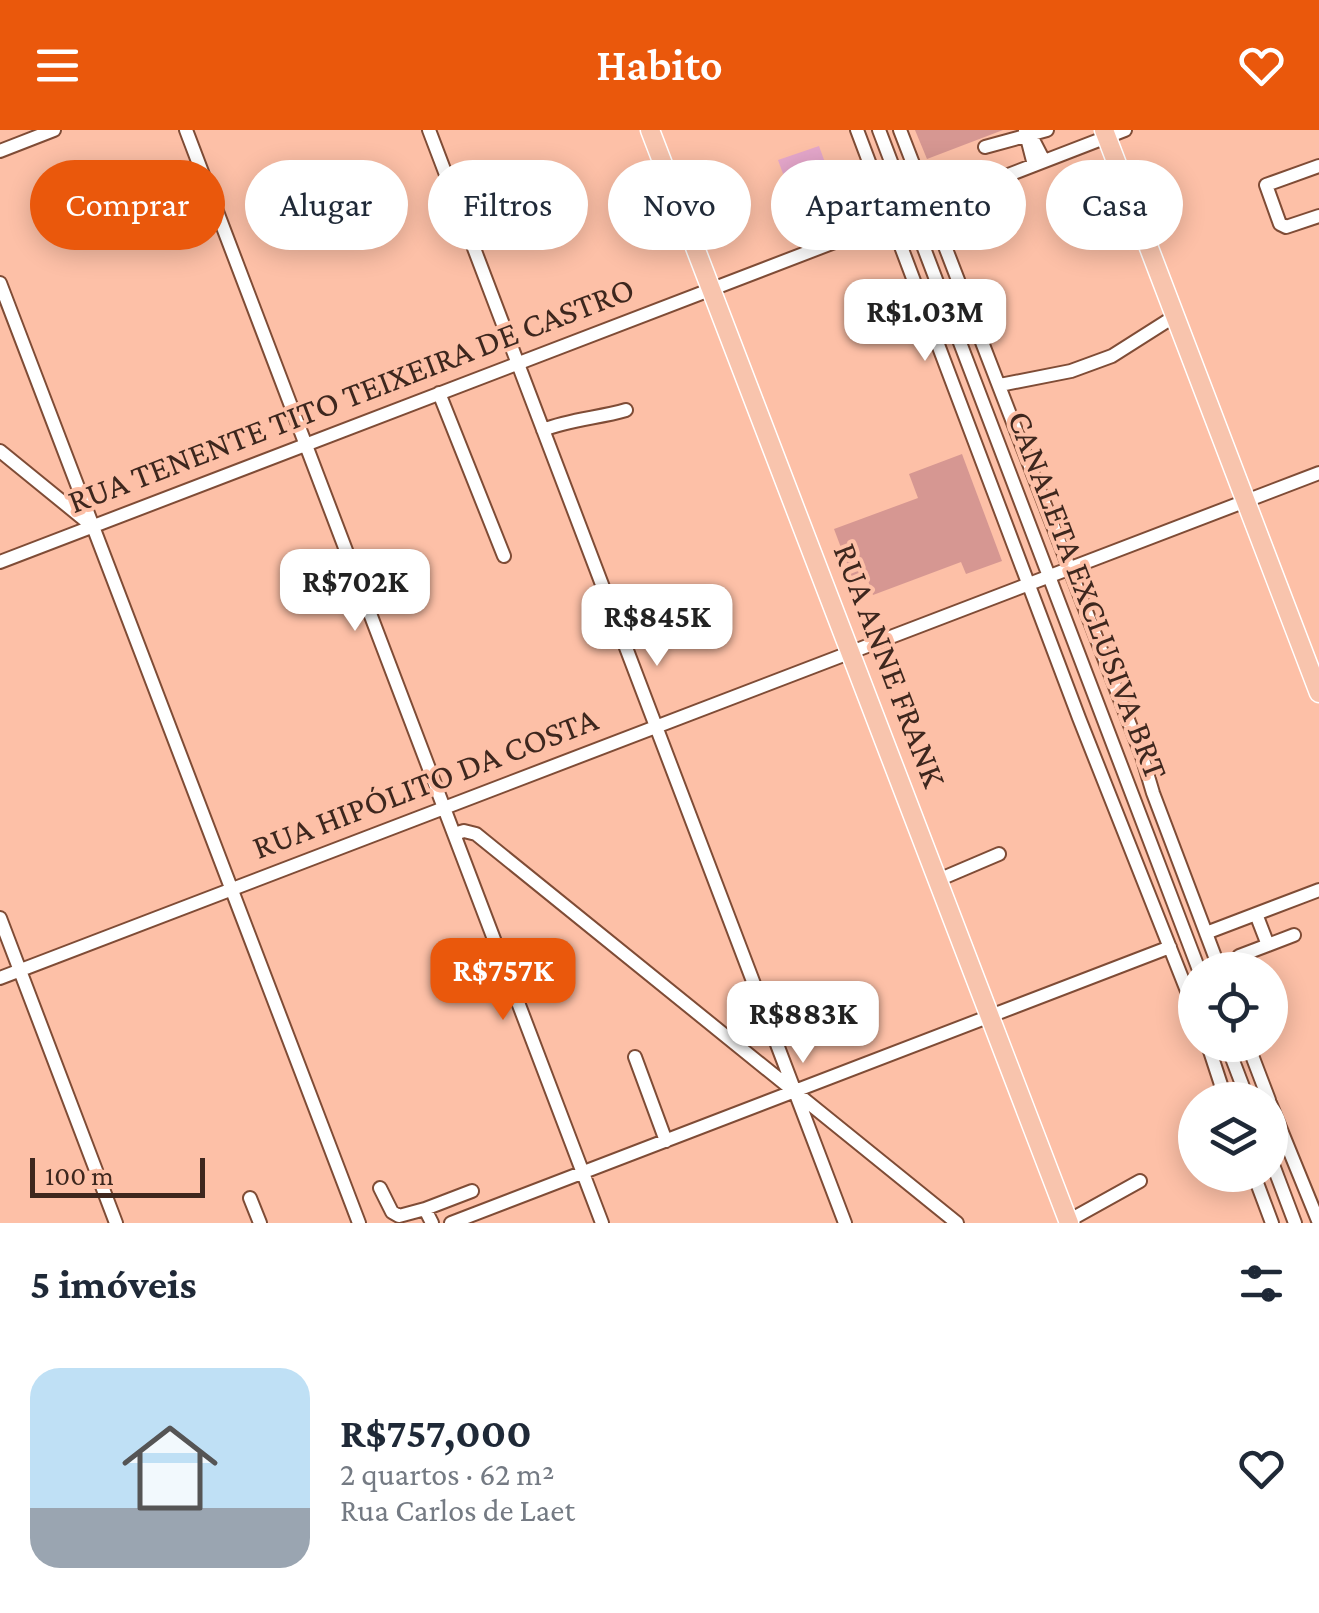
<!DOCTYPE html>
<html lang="pt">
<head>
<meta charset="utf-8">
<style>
  body { margin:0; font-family:"Crimson Pro",serif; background:#f2f2f3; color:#1f2937; height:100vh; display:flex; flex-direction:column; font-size:38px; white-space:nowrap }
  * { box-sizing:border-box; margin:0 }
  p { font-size:32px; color:#747a83 }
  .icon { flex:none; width:55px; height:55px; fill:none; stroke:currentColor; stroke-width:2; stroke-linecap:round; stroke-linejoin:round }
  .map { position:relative; height:1093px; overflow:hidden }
  .side { display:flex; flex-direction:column; background:#fff; flex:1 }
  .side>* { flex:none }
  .hud { position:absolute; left:30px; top:30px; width:1260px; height:90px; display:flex; gap:20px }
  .tools { position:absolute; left:1178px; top:822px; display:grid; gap:20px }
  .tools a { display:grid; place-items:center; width:110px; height:110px; border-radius:50%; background:#fff; box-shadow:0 5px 25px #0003; font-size:50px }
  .scale { position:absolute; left:30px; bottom:25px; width:175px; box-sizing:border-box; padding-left:10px; border:5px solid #3e271e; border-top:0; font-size:28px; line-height:35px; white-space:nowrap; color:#3e271e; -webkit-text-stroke:8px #fdc0a7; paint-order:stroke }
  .price { position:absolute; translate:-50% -85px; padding:0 22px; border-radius:20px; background:#fff; color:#222; font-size:32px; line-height:65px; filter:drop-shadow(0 2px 5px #0008) }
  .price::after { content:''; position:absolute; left:50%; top:60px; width:30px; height:22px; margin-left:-15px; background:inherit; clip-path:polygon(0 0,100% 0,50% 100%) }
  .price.on { background:#ea580c; color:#fff }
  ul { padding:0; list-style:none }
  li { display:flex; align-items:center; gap:30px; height:250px; padding:0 30px }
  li+li { border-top:2px solid #e0e1e3 }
  li span { display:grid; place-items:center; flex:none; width:280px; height:200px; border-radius:30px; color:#555 }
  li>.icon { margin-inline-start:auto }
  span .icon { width:120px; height:120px; fill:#fffc; stroke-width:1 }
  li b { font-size:42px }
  h2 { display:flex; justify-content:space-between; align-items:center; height:120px; padding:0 30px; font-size:42px }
  .chip { padding:0 35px; border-radius:45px; background:#fff; box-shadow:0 5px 25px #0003; font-size:35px; line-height:90px }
  .chip.on { background:#ea580c; color:#fff }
  header { display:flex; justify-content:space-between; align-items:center; height:130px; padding:0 30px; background:#ea580c; color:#fff; font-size:45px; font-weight:600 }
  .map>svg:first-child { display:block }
  .pitch { fill:#e4a6ca }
  .building { fill:#d69792 }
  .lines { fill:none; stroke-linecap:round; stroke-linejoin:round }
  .minor-casing { stroke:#7f4c36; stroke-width:16 }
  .major-casing { stroke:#fff; stroke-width:21 }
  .minor { stroke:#fff; stroke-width:12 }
  .major { stroke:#f8c4ad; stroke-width:18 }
  .labels { text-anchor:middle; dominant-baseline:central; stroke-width:8; stroke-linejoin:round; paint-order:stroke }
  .street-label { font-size:35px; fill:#3e271e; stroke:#fdc0a7 }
</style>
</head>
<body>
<header><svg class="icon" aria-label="menu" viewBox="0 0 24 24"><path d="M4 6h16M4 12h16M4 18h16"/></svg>Habito<svg class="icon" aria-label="heart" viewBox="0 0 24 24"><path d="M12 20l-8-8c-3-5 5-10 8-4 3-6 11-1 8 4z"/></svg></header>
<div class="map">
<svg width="1319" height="1093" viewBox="0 0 1319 1093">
  <rect width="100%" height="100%" fill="#fdc0a7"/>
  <path class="pitch" d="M819,16L843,82L802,96L778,30Z"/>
  <path class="building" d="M915,0H1003L927,29Z
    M962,324L1002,431L966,444L961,432L873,465L865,442L852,447L834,399L918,368L909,344Z"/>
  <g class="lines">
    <defs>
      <path id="minor" d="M186,0L602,1093
        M429,0L845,1093
        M857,0L1079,588L1195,881
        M879,0L1199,840
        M900,0L1142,626L1153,663L1220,840
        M1025,0L1034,35
        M1028,0L1044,31
        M985,17L1047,0
        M0,21L54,0
        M1319,36L1266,55L1280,94L1286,97L1319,86
        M928,76L1125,0
        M0,153L359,1093
        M1000,255L1071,241L1112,226L1175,186
        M439,263L504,426
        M543,300C570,289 599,288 626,280
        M0,321L91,395
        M0,432L892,90
        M454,704L464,701L476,704L957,1093
        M938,750L999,724
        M1256,784L1268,815L1294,805
        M0,788L116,1093
        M1206,803L1319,760
        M1239,826L1268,815
        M0,848L1319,343
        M1208,915L1226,970
        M1227,915L1248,970
        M1248,915L1269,970
        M635,927L666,1011
        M1270,973L1319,1093
        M1270,1027L1295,1093
        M1254,1045L1272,1093
        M380,1058L392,1082L399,1086L425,1079L432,1093
        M250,1068L260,1093
        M425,1079L472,1061
        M1068,1091L1140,1051
        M451,1093L1170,817"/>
      <path id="major" d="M650,0L1069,1093
        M1104,0L1319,563"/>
    </defs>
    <use href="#minor" class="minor-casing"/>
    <use href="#major" class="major-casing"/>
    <use href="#minor" class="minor"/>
    <use href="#major" class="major"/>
  </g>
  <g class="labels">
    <g class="street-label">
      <text transform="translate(351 265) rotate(-21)">RUA TENENTE TITO TEIXEIRA DE CASTRO</text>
      <text transform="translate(1088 465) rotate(69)">CANALETA EXCLUSIVA BRT</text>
      <text transform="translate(890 535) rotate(69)">RUA ANNE FRANK</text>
      <text transform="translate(425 653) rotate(-21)">RUA HIPÓLITO DA COSTA</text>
    </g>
  </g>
</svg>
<div class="tools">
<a><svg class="icon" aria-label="locate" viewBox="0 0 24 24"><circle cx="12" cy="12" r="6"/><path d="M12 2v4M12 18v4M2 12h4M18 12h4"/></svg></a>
<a><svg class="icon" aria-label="layers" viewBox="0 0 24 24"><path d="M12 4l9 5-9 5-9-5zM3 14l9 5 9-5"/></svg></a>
</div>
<div class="scale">100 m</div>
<b class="price" style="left:925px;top:234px">R$1.03M</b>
<b class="price" style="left:355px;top:504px">R$702K</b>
<b class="price" style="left:657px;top:539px">R$845K</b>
<b class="price on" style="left:503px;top:893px">R$757K</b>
<b class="price" style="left:803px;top:936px">R$883K</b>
<div class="hud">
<a class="chip on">Comprar</a>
<a class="chip">Alugar</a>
<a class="chip">Filtros</a>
<a class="chip">Novo</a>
<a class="chip">Apartamento</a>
<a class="chip">Casa</a>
</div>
</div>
<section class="side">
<h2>5 imóveis<svg class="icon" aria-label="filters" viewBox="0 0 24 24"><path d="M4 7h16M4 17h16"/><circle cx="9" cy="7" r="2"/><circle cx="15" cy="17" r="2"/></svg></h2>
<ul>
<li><span style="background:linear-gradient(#bfe0f5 70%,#9aa5b1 0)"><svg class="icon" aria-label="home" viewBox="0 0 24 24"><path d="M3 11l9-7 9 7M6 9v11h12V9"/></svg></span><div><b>R$757,000</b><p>2 quartos · 62 m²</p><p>Rua Carlos de Laet</p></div><svg class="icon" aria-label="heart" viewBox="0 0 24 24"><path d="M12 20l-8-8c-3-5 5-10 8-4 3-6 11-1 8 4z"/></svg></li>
</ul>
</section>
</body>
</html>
